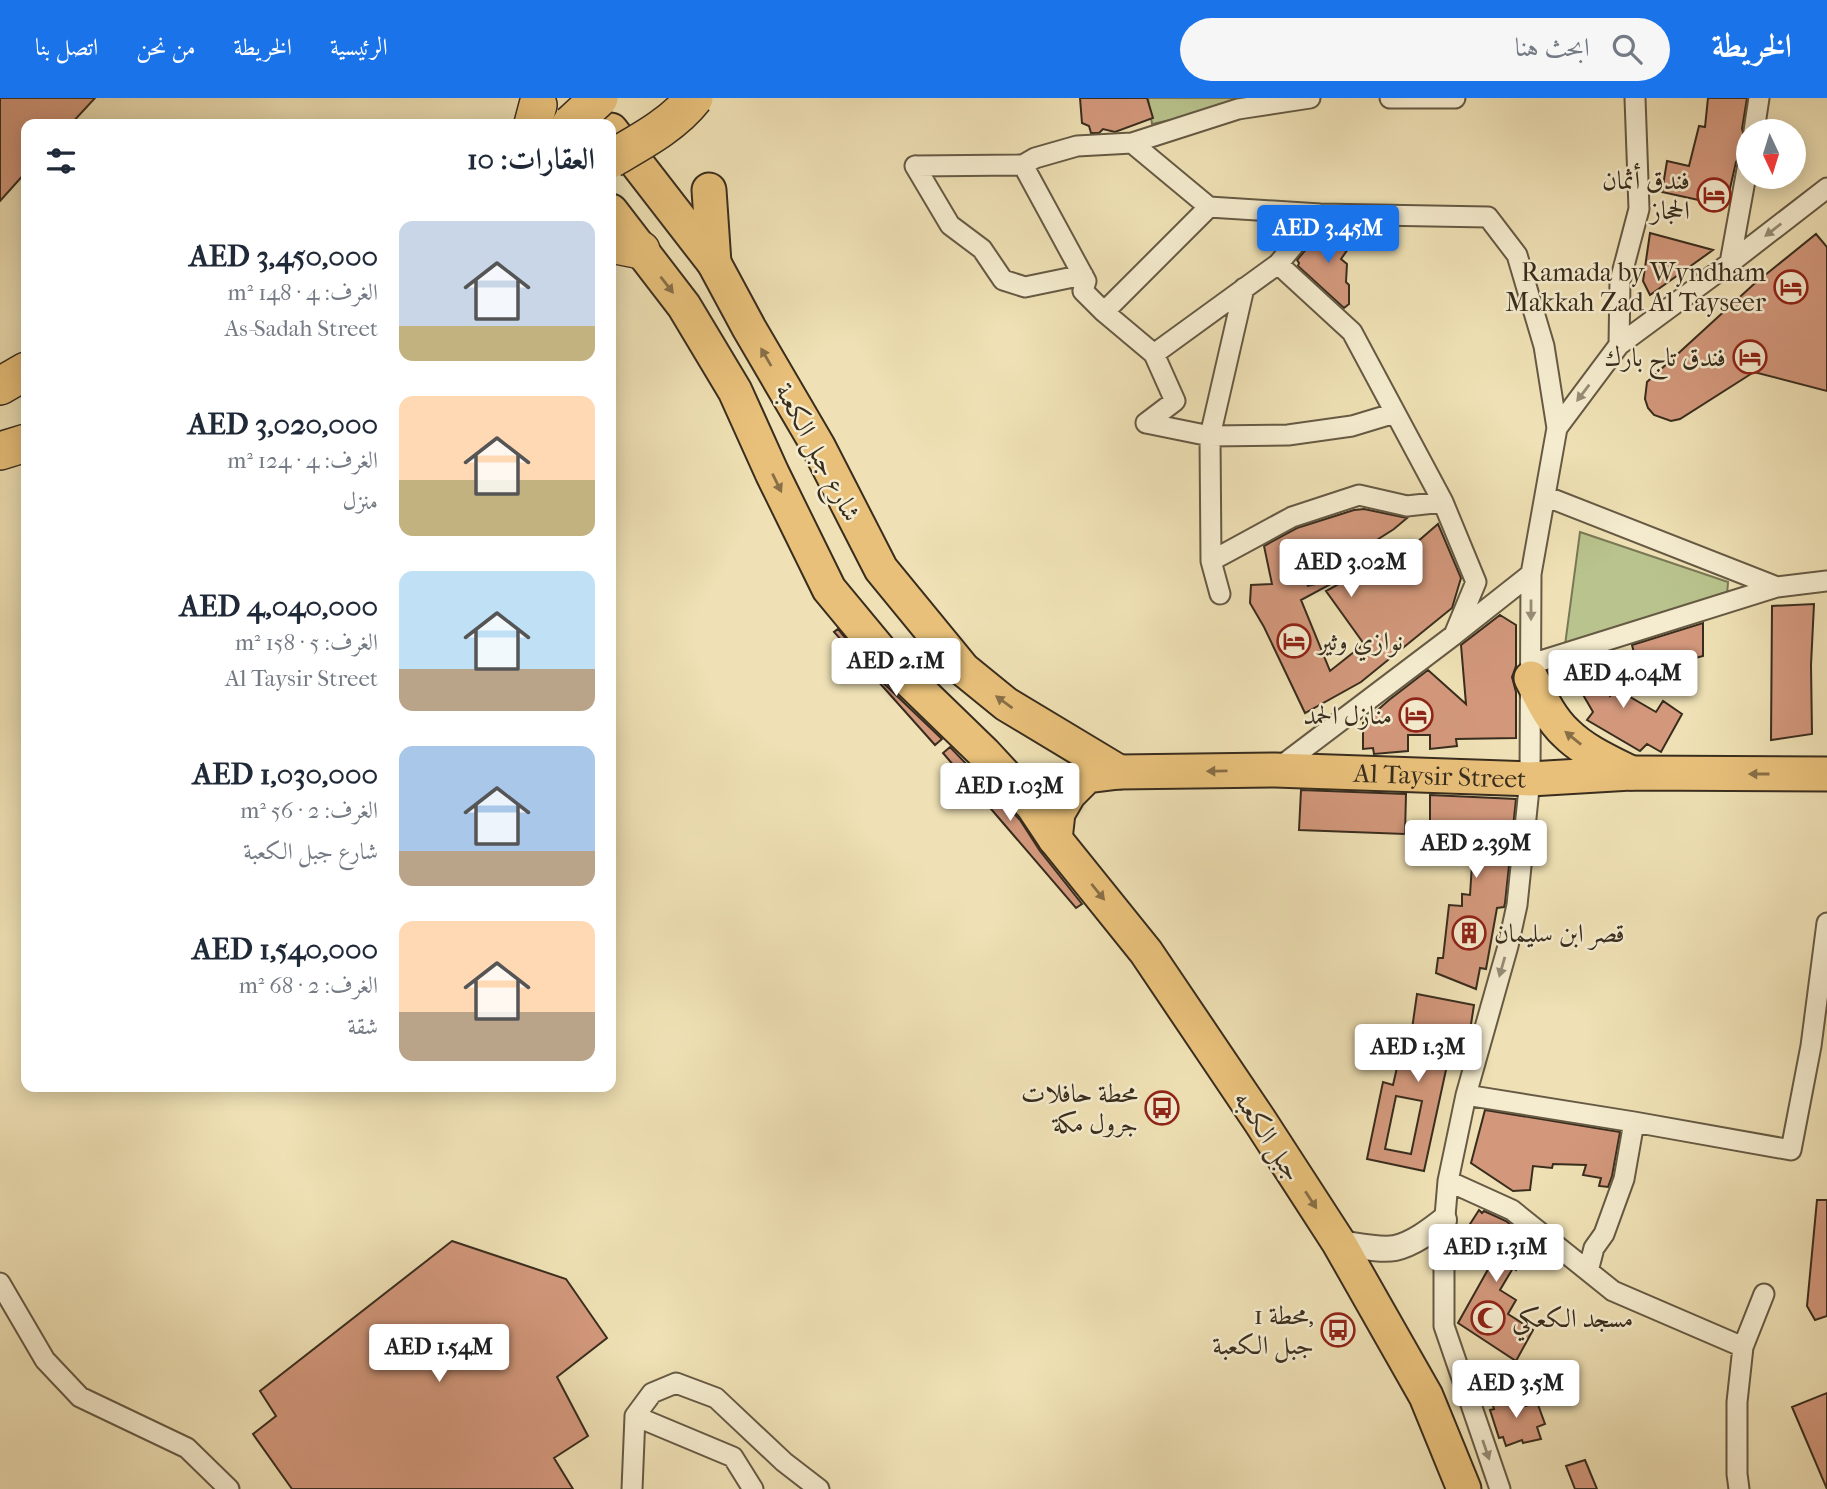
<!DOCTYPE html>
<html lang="ar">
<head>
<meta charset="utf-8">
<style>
  body { margin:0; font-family:"IM FELL French Canon",Amiri,serif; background:#f6f6f7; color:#1f2937; direction:rtl; height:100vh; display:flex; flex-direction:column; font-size:26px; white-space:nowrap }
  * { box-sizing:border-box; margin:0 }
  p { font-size:23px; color:#747a83 }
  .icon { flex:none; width:38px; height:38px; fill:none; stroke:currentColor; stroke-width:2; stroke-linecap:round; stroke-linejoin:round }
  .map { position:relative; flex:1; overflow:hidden; direction:ltr }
  .panel { position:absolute; left:21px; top:21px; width:595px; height:973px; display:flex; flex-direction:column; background:#fff; border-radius:14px; box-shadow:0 4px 18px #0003; direction:rtl }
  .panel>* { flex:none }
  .needle { width:46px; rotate:176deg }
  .controls { position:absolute; left:1736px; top:21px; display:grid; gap:14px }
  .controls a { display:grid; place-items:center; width:70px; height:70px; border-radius:50%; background:#fff; box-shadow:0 4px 18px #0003; font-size:35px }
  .price { position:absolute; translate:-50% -60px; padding:0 16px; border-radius:7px; background:#fff; color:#222; font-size:23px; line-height:46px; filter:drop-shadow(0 2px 4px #0008) }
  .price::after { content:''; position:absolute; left:50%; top:42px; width:21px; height:16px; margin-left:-10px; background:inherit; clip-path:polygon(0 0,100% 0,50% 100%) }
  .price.selected { background:#1a73e8; color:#fff }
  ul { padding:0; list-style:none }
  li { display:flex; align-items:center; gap:21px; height:175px; padding:0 21px }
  li span { display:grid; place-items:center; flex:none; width:196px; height:140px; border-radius:14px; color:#555 }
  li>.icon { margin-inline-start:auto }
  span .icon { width:84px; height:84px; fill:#fffc; stroke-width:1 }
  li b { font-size:30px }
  h2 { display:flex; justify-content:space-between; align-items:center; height:84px; padding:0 21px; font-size:30px }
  header { display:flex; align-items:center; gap:42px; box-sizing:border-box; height:98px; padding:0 35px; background:#1a73e8; color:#fff }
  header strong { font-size:33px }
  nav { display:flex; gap:38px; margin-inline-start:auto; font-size:24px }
  .search { width:490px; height:63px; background:#f6f6f7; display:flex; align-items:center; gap:18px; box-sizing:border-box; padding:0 24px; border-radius:38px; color:#747a83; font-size:26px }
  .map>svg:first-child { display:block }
  .green { fill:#b9c38d; stroke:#797856; stroke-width:2 }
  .building { fill:#d3987c; stroke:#392d1e; stroke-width:2; fill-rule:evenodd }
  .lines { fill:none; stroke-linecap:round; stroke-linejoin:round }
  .minor-casing { stroke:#665a44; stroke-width:23 }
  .tertiary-casing { stroke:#665a44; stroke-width:28 }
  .trunk-casing { stroke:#392d1e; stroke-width:37 }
  .motorway-casing { stroke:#392d1e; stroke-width:40 }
  .minor { stroke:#f5eccf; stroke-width:19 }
  .tertiary { stroke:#f5eccf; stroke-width:24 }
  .trunk { stroke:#e8c07a; stroke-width:33 }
  .motorway { stroke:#e8c07a; stroke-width:37 }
  .motorway-bridge-casing { stroke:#392d1e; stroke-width:40; stroke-linecap:butt }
  .motorway-bridge { stroke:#e8c07a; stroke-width:37 }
  .oneway { fill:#978c76 }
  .oneway2 { fill:#886f47 }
  .labels { text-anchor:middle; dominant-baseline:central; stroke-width:5; stroke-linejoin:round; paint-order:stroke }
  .poi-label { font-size:26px; fill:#392d1e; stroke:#f5eccf; text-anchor:end }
  .street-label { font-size:26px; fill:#392d1e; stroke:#f5eccf }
</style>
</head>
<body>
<header>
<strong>الخريطة</strong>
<div class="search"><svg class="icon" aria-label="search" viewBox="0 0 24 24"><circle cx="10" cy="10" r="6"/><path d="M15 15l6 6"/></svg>ابحث هنا</div>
<nav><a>الرئيسية</a><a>الخريطة</a><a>من نحن</a><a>اتصل بنا</a></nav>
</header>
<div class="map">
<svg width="1827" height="1391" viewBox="0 0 1827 1391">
  <rect width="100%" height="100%" fill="#efe1b5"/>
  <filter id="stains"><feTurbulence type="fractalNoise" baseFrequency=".00286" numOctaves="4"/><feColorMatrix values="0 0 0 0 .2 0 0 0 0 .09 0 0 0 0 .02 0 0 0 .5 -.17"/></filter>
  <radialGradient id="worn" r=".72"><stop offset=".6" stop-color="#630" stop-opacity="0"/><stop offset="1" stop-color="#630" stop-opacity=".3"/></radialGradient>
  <path class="green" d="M1148,0H1272L1152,26Z
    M1580,434L1728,484L1727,498L1565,547Z"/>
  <path class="building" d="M0,0H95L71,26H26V74L0,103Z
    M1080,0H1147L1153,20L1115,34L1103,31L1099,35H1091L1089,28L1082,25Z
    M1708,0H1747L1742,31L1745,41L1742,56L1736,64L1726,108L1662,94L1667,63L1689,68L1699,28L1705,29Z
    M1324,130L1328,132V130L1347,142L1348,151L1341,161L1347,166L1346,184L1349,187V206L1344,210L1298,168L1299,165L1297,162Z
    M1650,135L1713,152L1650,197L1643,183Z
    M1816,136L1827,149V293L1754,274L1680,321L1671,323L1654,317L1648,310L1645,301L1647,284L1754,186Z
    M1364,411L1407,420L1394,431L1350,459L1305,466L1313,484L1307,488L1329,483L1331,486L1301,502L1330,573L1364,546L1326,493L1355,477L1387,470L1438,426L1461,480L1452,510L1361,584L1305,615L1264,529L1250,505L1251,487L1272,486L1264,448L1297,430L1354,412Z
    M1814,506L1811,567L1812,636L1771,642L1772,508Z
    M1500,517L1516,527V568L1512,579L1516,594V640L1456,641L1457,648L1430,651V637H1408V653L1374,656L1373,650L1363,651V625L1389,602L1428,572L1466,606L1461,547Z
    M1703,525V558L1639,575L1632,547Z
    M838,531L873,575L942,641L935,647L834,534Z
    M1596,558L1605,584H1604L1606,585L1610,598L1618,592L1656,614L1663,603L1682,616L1661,654L1647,646L1640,653L1587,622L1593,614L1582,595L1580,596L1567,569Z
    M950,649L1020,722L1040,753L1082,806L1076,810L943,655Z
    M1301,692L1406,696L1405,736L1299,732Z
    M1430,697L1516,701L1505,805L1504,809L1497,810L1486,871L1480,870L1476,891L1436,875L1438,860H1443L1449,807L1462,808V796L1470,797L1474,736L1430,728Z
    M1417,896L1474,907L1469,939L1454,935L1424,1073L1367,1061L1383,984L1393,987L1406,930L1412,931ZM1396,998L1422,1003L1411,1056L1385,1051Z
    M1485,1012L1620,1034L1612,1078L1608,1089L1599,1088L1601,1080L1583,1077L1586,1067L1553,1066L1552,1070L1533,1068L1530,1092L1513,1093L1471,1065Z
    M1817,1102H1827V1218L1815,1222L1807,1208Z
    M1479,1112L1482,1115L1484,1113L1506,1123L1531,1143L1529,1146L1532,1147L1516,1172L1513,1170L1500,1192L1516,1202L1508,1216L1533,1232L1516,1263L1458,1225L1491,1166L1462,1145L1466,1139L1463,1137Z
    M452,1143L566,1181L607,1240L557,1279L588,1338L554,1360L573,1391H292L253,1336L276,1318L260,1293Z
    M1827,1295V1391L1792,1309Z
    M1507,1296L1508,1301L1522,1296L1526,1308L1537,1304L1545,1326L1537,1329L1541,1341L1523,1345L1522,1342L1506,1348L1503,1339L1499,1340L1490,1312L1494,1311L1491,1302Z
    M1585,1362L1597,1391H1575L1566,1368Z"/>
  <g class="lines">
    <defs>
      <path id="minor" d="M1390,0H1455
        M1754,33L1759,0
        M1132,45L1209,109L1320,116L1488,119L1517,157L1544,248L1557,330
        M1023,67L1086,183L1083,193L1104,214L1209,109
        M915,68L1023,67L1035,60L1077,48L1132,45L1238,11L1310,0
        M915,68L950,127L982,151L1003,182L1025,189L1083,177
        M1320,116L1278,166L1352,234L1443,404
        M1730,165L1748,66
        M1104,214L1154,256L1278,166
        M1619,247L1620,183L1639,111L1635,0
        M1146,325L1210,338L1288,337L1352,328L1395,315
        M1146,325L1175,303L1154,256
        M1545,398L1777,489
        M1211,463L1292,419L1359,397L1407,408L1443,404L1476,484L1454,537L1277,671
        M1220,496L1211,463L1210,338L1244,190
        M1455,536L1531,476
        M1531,566L1777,489L1827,483
        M1466,997L1634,1024L1791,1052L1811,948L1827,825
        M1448,1083L1512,1112L1613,1193L1743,1249
        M1588,1173L1594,1150L1604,1136L1624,1081L1634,1024
        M0,1185L45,1262L80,1299L187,1350L229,1391
        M635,1318L733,1359L753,1391
        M632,1391L635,1318L652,1295L676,1285L716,1300L784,1364L819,1391
        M1500,1391L1444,1228V1130L1448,1083L1466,997L1508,848L1517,807L1530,681L1531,476L1557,330L1619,247L1730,165L1827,90
        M1739,1391L1737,1376V1304L1743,1249L1764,1196"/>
      <path id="tertiary" d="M1339,1145C1355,1147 1380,1153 1395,1150C1413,1146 1430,1133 1444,1122"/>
      <g id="trunk">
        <path d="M611,32L714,165L749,230L818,348L881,471L963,571L1006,606L1119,674"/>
        <path d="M709,92L714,165"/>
        <path d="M611,113L684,208L735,293L772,375L829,491L887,561L984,655L1033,708L1055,741L1146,854L1260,1023L1339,1145L1426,1298L1464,1391"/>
        <path d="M1531,580C1541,600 1550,620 1566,635C1584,653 1609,664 1631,675"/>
        <path id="s1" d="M1055,741L1058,715L1069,696L1087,678L1119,674L1275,672L1530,681L1631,675L1827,676"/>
      </g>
      <path id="motorway" d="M533,26L538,7
        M611,146L641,152
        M0,288L26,273
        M0,353L26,345"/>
    </defs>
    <use href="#minor" class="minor-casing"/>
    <use href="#tertiary" class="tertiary-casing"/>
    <use href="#trunk" class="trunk-casing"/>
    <use href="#motorway" class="motorway-casing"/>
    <use href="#minor" class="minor"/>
    <use href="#tertiary" class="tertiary"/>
    <use href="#trunk" class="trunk"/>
    <use href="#motorway" class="motorway"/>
    <defs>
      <path id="motorway-bridge" d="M571,26L599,0
        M611,61C640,44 673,27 694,0"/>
    </defs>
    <use href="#motorway-bridge" class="motorway-bridge-casing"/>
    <use href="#motorway-bridge" class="motorway-bridge"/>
  </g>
  <defs><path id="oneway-solid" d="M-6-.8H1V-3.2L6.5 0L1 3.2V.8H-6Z" transform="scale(1.75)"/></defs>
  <g class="oneway">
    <use href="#oneway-solid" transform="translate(1773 132) rotate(142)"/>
    <use href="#oneway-solid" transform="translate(1583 295) rotate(127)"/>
    <use href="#oneway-solid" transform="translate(1531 512) rotate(90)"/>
    <use href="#oneway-solid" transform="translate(1502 869) rotate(106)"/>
    <use href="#oneway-solid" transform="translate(1486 1352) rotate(71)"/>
  </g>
  <g class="oneway2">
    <use href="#oneway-solid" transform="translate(667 187) rotate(52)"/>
    <use href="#oneway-solid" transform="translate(766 259) rotate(-120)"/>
    <use href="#oneway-solid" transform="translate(777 385) rotate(64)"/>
    <use href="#oneway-solid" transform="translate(1004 604) rotate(-144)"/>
    <use href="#oneway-solid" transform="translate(1573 640) rotate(-141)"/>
    <use href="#oneway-solid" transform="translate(1217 673) rotate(179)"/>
    <use href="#oneway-solid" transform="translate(1759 676) rotate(-180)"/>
    <use href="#oneway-solid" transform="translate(1098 794) rotate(51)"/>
    <use href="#oneway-solid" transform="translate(1311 1102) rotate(57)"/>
  </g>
  <defs>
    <symbol id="hotel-ring" viewBox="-11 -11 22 22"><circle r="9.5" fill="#f5eccf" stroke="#8f2418" stroke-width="1.5"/><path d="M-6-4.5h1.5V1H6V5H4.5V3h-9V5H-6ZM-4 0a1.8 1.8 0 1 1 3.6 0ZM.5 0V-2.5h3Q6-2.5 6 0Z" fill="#8f2418"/></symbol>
    <symbol id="building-ring" viewBox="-11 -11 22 22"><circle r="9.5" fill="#f5eccf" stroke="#8f2418" stroke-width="1.5"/><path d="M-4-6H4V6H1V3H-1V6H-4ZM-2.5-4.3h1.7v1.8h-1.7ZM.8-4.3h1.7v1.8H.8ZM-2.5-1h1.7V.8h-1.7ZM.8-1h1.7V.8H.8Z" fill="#8f2418"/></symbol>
    <symbol id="bus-ring" viewBox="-11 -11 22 22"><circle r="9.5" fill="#f5eccf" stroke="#8f2418" stroke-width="1.5"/><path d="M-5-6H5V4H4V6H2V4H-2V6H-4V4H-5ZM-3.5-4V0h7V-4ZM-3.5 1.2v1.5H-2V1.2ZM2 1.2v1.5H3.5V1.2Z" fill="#8f2418"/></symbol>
    <symbol id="mosque-ring" viewBox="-11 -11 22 22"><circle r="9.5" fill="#f5eccf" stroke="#8f2418" stroke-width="1.5"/><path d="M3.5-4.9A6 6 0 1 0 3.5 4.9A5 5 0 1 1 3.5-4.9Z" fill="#8f2418"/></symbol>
  </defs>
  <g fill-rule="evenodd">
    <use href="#hotel-ring" x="1695" y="78" width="38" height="38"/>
    <use href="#hotel-ring" x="1772" y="170" width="38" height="38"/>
    <use href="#hotel-ring" x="1731" y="240" width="38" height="38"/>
    <use href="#hotel-ring" x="1275" y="524" width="38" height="38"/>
    <use href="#hotel-ring" x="1397" y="598" width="38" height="38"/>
    <use href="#building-ring" x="1450" y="816" width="38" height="38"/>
    <use href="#bus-ring" x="1143" y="991" width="38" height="38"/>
    <use href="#mosque-ring" x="1469" y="1201" width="38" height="38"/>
    <use href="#bus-ring" x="1319" y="1213" width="38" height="38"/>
  </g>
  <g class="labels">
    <g class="poi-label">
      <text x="1690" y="82">فندق أثمان<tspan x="1690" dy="30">الحجاز</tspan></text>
      <text x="1766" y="174">Ramada by Wyndham<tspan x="1766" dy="30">Makkah Zad Al Tayseer</tspan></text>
      <text x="1726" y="259">فندق تاج بارك</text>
      <text x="1318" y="543" text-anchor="start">نوازي وثير</text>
      <text x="1392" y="617">منازل الحمد</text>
      <text x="1494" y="835" text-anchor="start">قصر ابن سليمان</text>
      <text x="1138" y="995">محطة حافلات<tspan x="1138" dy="30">جرول مكة</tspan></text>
      <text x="1314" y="1217">محطة 1,<tspan x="1314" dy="30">جبل الكعبة</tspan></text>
      <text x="1512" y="1220" text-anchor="start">مسجد الكعكي</text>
    </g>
    <g class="street-label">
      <text transform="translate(818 354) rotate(62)">شارع جبل الكعبة</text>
      <text stroke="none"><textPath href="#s1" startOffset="427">Al Taysir Street</textPath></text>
      <text transform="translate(1268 1038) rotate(57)">جبل الكعبه</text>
    </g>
  </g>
  <rect width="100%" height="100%" filter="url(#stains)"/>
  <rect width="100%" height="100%" fill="url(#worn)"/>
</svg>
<div class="controls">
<a><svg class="needle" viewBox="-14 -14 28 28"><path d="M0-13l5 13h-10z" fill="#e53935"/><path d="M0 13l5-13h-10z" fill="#747a83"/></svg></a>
</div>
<b class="price selected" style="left:1328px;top:167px">AED 3.45M</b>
<b class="price" style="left:1351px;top:501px">AED 3.02M</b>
<b class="price" style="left:896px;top:600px">AED 2.1M</b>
<b class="price" style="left:1623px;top:612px">AED 4.04M</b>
<b class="price" style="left:1010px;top:725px">AED 1.03M</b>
<b class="price" style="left:1476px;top:782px">AED 2.39M</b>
<b class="price" style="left:1418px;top:986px">AED 1.3M</b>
<b class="price" style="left:1496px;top:1186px">AED 1.31M</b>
<b class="price" style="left:439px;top:1286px">AED 1.54M</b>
<b class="price" style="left:1516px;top:1322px">AED 3.5M</b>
<section class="panel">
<h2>العقارات: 10<svg class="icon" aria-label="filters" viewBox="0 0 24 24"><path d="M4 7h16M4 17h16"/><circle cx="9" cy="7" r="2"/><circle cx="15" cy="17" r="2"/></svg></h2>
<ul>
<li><span style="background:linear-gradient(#c9d6e8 75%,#c2b280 0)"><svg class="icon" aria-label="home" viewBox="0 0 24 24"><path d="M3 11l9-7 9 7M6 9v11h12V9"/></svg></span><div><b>AED 3,450,000</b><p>الغرف: 4 · 148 m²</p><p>As-Sadah Street</p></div></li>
<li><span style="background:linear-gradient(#ffd9b3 60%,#c2b280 0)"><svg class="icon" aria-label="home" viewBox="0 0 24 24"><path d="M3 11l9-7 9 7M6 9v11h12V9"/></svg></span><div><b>AED 3,020,000</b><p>الغرف: 4 · 124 m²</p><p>منزل</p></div></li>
<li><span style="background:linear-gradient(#bfe0f5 70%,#b9a48a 0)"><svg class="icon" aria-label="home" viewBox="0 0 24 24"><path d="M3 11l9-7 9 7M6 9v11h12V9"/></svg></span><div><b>AED 4,040,000</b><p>الغرف: 5 · 158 m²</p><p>Al Taysir Street</p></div></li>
<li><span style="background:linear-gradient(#a9c7e8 75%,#b9a48a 0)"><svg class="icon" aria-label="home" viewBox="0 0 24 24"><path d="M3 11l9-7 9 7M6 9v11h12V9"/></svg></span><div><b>AED 1,030,000</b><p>الغرف: 2 · 56 m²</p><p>شارع جبل الكعبة</p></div></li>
<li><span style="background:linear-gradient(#ffd9b3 65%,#b9a48a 0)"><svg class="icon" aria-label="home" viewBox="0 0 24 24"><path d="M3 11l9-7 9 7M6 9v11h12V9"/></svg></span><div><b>AED 1,540,000</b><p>الغرف: 2 · 68 m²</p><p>شقة</p></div></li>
</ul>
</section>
</div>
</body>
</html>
